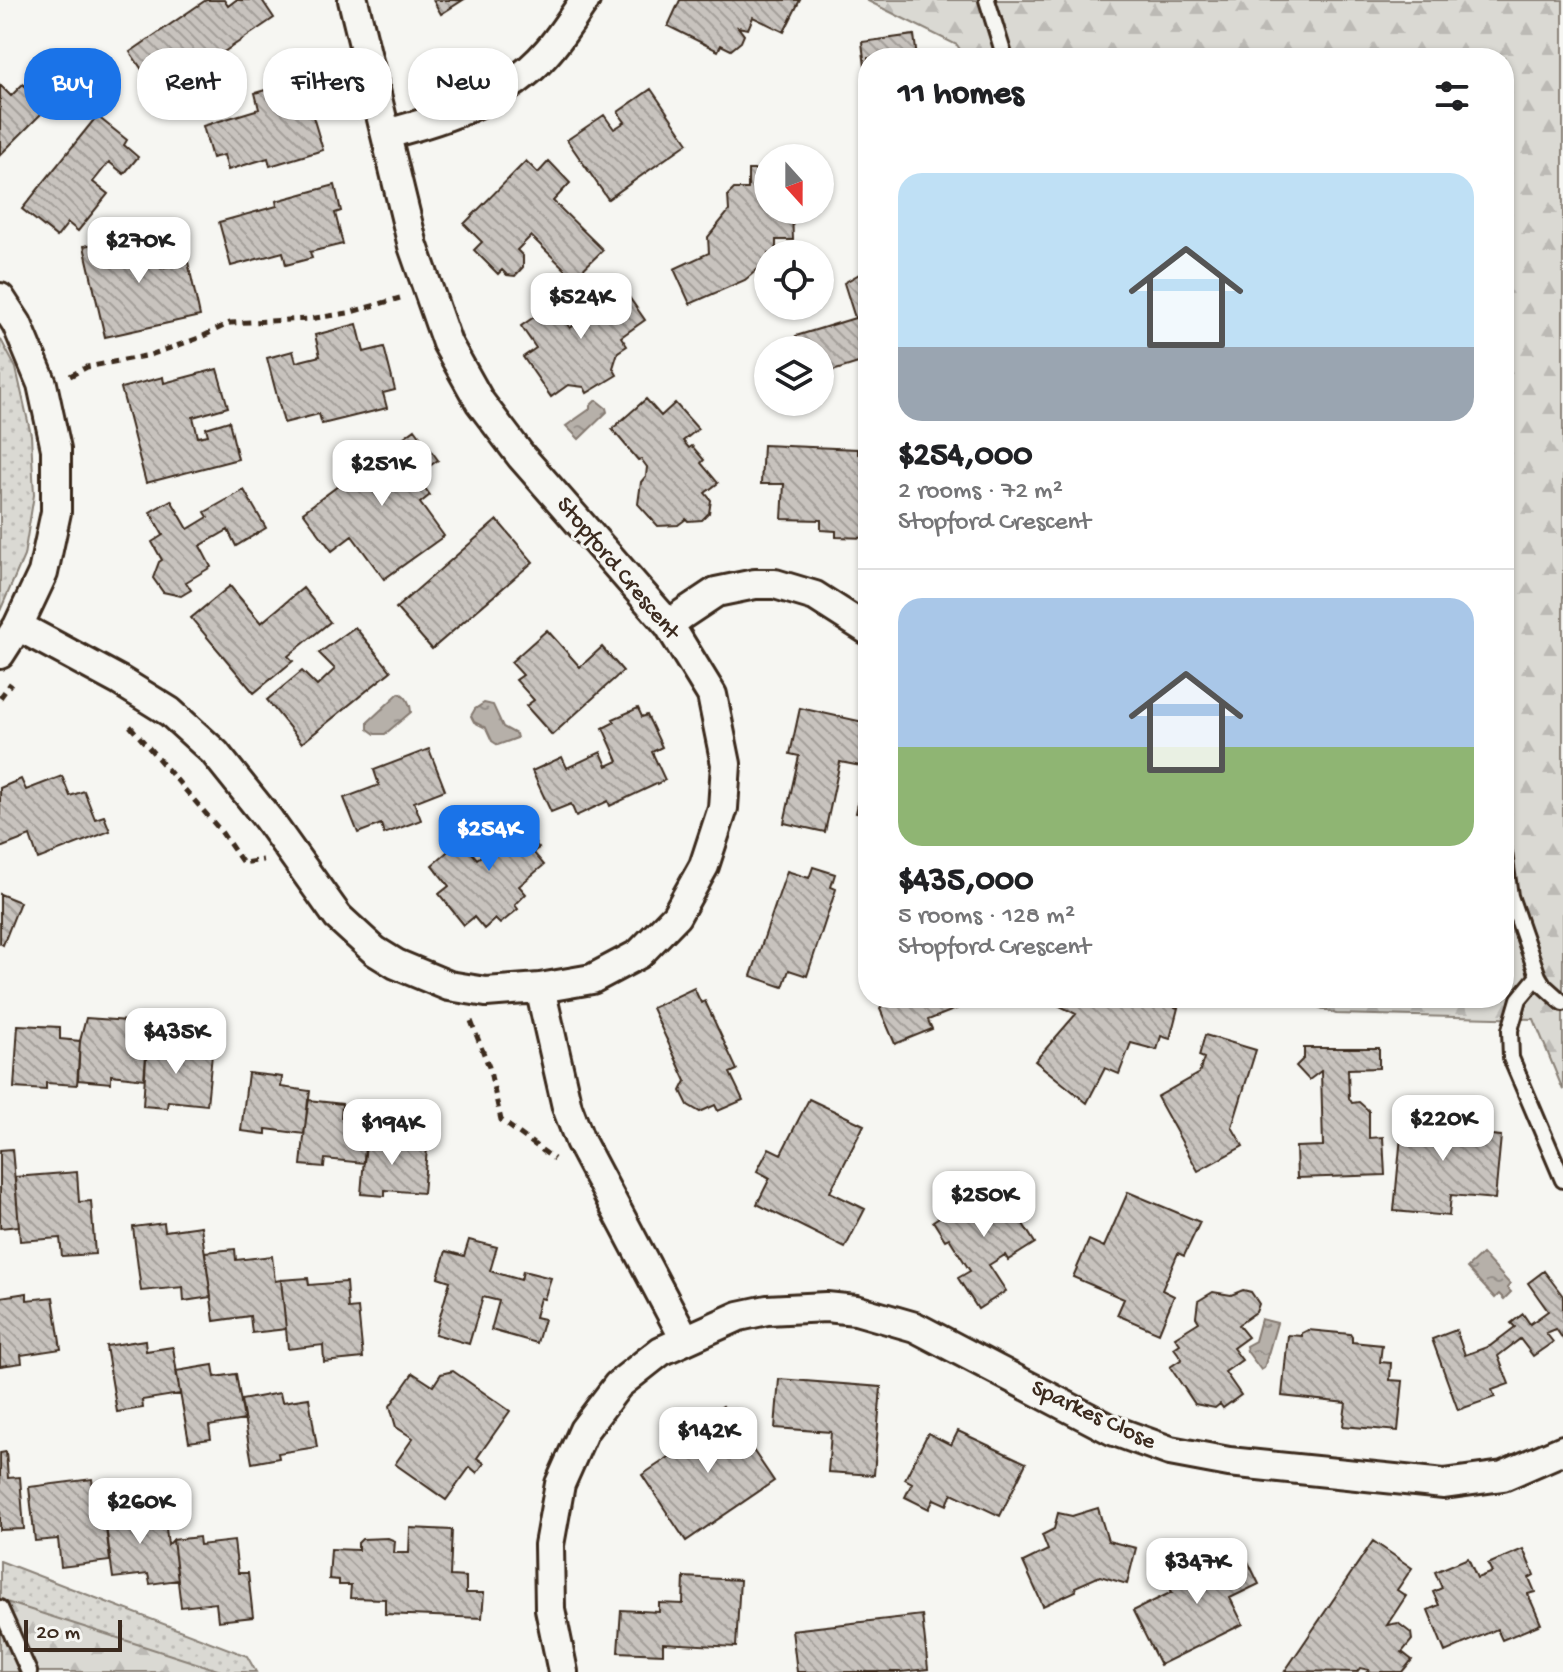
<!DOCTYPE html>
<html lang="en">
<head>
<meta charset="utf-8">
<style>
  body { margin:0; font-family:"Gochi Hand",sans-serif; background:#f6f6f6; color:#202124; height:100vh; display:flex; flex-direction:column; font-size:30px; white-space:nowrap }
  * { box-sizing:border-box; margin:0 }
  p { font-size:26px; color:#757577 }
  .icon { flex:none; width:44px; height:44px; fill:none; stroke:currentColor; stroke-width:2; stroke-linecap:round; stroke-linejoin:round }
  .map { position:relative; flex:1; overflow:hidden }
  .panel { position:absolute; left:858px; top:48px; width:656px; height:960px; display:flex; flex-direction:column; background:#fff; border-radius:32px; box-shadow:0 2px 6px #0004 }
  .panel>* { flex:none }
  .guide { position:absolute; left:24px; top:48px; width:714px; height:72px; display:flex; gap:16px }
  .needle { width:52px; rotate:159deg }
  .fabs { position:absolute; left:754px; top:144px; display:grid; gap:16px }
  .fabs a { display:grid; place-items:center; width:80px; height:80px; border-radius:50%; background:#fff; box-shadow:0 2px 6px #0004; font-size:40px }
  .scale { position:absolute; left:24px; bottom:20px; width:98px; box-sizing:border-box; padding-left:8px; border:4px solid #3b2a1e; border-top:0; font-size:22px; line-height:28px; white-space:nowrap; color:#3b2a1e; -webkit-text-stroke:6px #f6f6f2; paint-order:stroke }
  .price { position:absolute; translate:-50% -68px; padding:0 18px; border-radius:16px; background:#fff; color:#222; font-size:26px; line-height:52px; filter:drop-shadow(0 2px 4px #0008) }
  .price::after { content:''; position:absolute; left:50%; top:48px; width:24px; height:18px; margin-left:-12px; background:inherit; clip-path:polygon(0 0,100% 0,50% 100%) }
  .price.selected { background:#1a73e8; color:#fff }
  ul { padding:0; list-style:none }
  li { display:grid; align-content:center; gap:16px; height:424px; padding:0 40px }
  li+li { border-top:2px solid #e0e0e0 }
  li span { display:grid; place-items:center; height:248px; border-radius:24px; color:#555 }
  li>.icon { margin-inline-start:auto }
  span .icon { width:144px; height:144px; fill:#fffc; stroke-width:1 }
  li b { font-size:34px }
  h2 { display:flex; justify-content:space-between; align-items:center; height:96px; padding:0 40px; font-size:34px }
  .tag { padding:0 28px; border-radius:32px; background:#fff; box-shadow:0 2px 6px #0004; font-size:28px; line-height:72px }
  .tag.selected { background:#1a73e8; color:#fff }
  .map>svg:first-child { display:block }
  .grass { fill:url(#grass-dots); stroke:#8a8278; stroke-width:2 }
  .forest { fill:url(#forest-firs); stroke:#8a8278; stroke-width:2 }
  .water { fill:url(#water-ripples); stroke:#857a71; stroke-width:2 }
  .building { fill:url(#building-back-hatch); stroke:#3b2a1e; stroke-width:2 }
  .lines { fill:none; stroke-linecap:round; stroke-linejoin:round }
  .lane-casing { stroke:#3b2a1e; stroke-width:20 }
  .street-casing { stroke:#3b2a1e; stroke-width:34 }
  .path { stroke:#3b2a1e; stroke-width:5; stroke-dasharray:8 6; stroke-linecap:butt }
  .lane { stroke:#f6f6f2; stroke-width:14 }
  .street { stroke:#f6f6f2; stroke-width:28 }
  .labels { text-anchor:middle; dominant-baseline:central; stroke-width:6; stroke-linejoin:round; paint-order:stroke }
  .street-label { font-size:24px; fill:#3b2a1e; stroke:#f6f6f2 }
</style>
</head>
<body>
<div class="map">
<svg width="1563" height="1672" viewBox="0 0 1563 1672">
  <defs>
    <pattern id="grass-dots" width="8" height="8" patternUnits="userSpaceOnUse" patternTransform="scale(2)"><rect width="8" height="8" fill="#dad9d3"/><path d="M2 2h.1M6 6h.1" fill="none" stroke="#bcbab5" stroke-width="1.8" stroke-linecap="round"/></pattern>
    <pattern id="forest-firs" width="22" height="20" patternUnits="userSpaceOnUse" patternTransform="scale(2)"><rect width="22" height="20" fill="#dad9d3"/><path d="M5 1l3.5 6h-7zM16 11l3.5 6h-7z" fill="#bcbab5"/></pattern>
    <pattern id="water-ripples" width="26" height="14" patternUnits="userSpaceOnUse" patternTransform="scale(2)"><rect width="26" height="14" fill="#b6b0a9"/><path d="M2 4q2-2 4 0t4 0M15 11q2-2 4 0t4 0" fill="none" stroke="#958f89"/></pattern>
    <pattern id="building-back-hatch" width="6" height="6" patternUnits="userSpaceOnUse" patternTransform="scale(2)"><rect width="6" height="6" fill="#c8c3be"/><path d="M-1 5l2 2M0 0l6 6M5-1l2 2" fill="none" stroke="#a49f9a"/></pattern>
  </defs>
  <rect width="100%" height="100%" fill="#f6f6f2"/>
  <filter id="ink" filterUnits="userSpaceOnUse"><feTurbulence type="fractalNoise" baseFrequency=".0125" numOctaves="2"/><feDisplacementMap in="SourceGraphic" scale="16" xChannelSelector="R" yChannelSelector="G"/><feConvolveMatrix kernelMatrix="1 2 1 2 8 2 1 2 1" color-interpolation-filters="sRGB"/></filter>
  <g filter="url(#ink)">
    <path class="grass" d="M0,338L16,368L31,435L34,495L24,556L0,611Z
      M0,1561L247,1656L256,1672H0Z"/>
    <path class="forest" d="M866,0H1563V1090L1534,1019L1336,1014L1295,998H1504V58H966L957,45Z
      M0,1600L224,1672H0Z"/>
    <path class="water" d="M596,400L606,408L607,412L579,439L566,426L590,409V406Z
      M399,693C406,695 411,705 411,712L385,734H375L368,729V722Z
      M484,703L493,705L503,727L516,734L517,738L498,745L492,741L486,728L474,722L471,716L475,709Z
      M1482,1254L1510,1284L1507,1288L1511,1292L1504,1299L1499,1294L1495,1298L1467,1268Z
      M1261,1319L1277,1323L1264,1368L1261,1370L1247,1351L1246,1346L1255,1341Z"/>
    <path class="building" d="M206,0H224L228,6L236,0H262L274,18L209,62L202,52L175,71L165,56L143,71L130,52Z
      M433,0H463L441,14Z
      M680,0H800L784,32L753,17L748,29L738,27L744,35L741,42L731,50L721,45L718,51L668,26Z
      M914,35L917,58H868V91L862,42Z
      M23,84L47,108L0,155V85L11,96Z
      M286,84L295,114L311,110L323,150L270,166L268,158L228,170L224,155L212,158L203,126L259,109L255,93Z
      M651,89L688,143L608,199L567,140L604,115L614,129L625,122L618,112Z
      M97,116L127,140L124,145L138,157L124,174L109,162L93,182L108,194L78,231L68,223L57,237L22,209Z
      M526,161L538,173L549,161L570,183L553,201L603,250L574,278L531,236L517,250L523,256V267L515,276L507,275L502,270L498,274L474,250L482,242L464,224Z
      M748,170H768V210H792L793,240H776V249L783,254H768V269L764,264L745,280L690,304L674,269L709,253L708,237L729,211L728,195L734,189H748Z
      M335,185L341,211L335,213L343,244L310,252L312,258L286,265L283,252L231,266L219,222L277,206L276,201Z
      M153,231L161,268L188,262L200,316L105,337L84,246Z
      M868,269V360L820,375V350H801L796,336L855,318L844,283Z
      M599,281L611,299L624,290L645,320L621,337L627,346L618,352L613,368L617,375L587,393L584,387L568,385L551,397L523,357L536,348L521,326L553,304L570,328L584,318L572,301Z
      M357,324L364,352L384,347L395,390L383,393L387,408L322,424L319,414L284,423L267,358L293,351L296,362L320,356L315,335Z
      M217,369L228,407L193,417L198,437L208,435L206,428L229,421L238,459L146,483L121,388L163,377L164,383Z
      M646,399L661,416L675,403L698,429L683,441L689,448L692,446L704,460L701,463L718,483L705,493L711,500L709,513L702,520L688,521L686,519L678,525L658,526L638,504L641,482L646,476L647,467L641,459L638,460L612,429Z
      M415,429L438,460L416,476L430,495L420,503L444,536L384,579L352,536L332,551L303,512Z
      M763,445L858,449V454L868,455V538L836,537V531L821,530V520L782,519L784,484H761Z
      M244,490L266,528L236,546L228,530L200,546L211,567L186,582L191,590L181,596L163,592L153,578L159,562L162,560L152,542L163,535L150,512L171,500L188,529L208,517L205,512Z
      M497,520L533,562L432,649L396,608Z
      M230,586L261,623L303,588L330,622L288,656L293,661L254,693L191,618Z
      M355,627L391,671L302,743L267,700L302,671L317,686L335,669L319,653Z
      M547,630L580,667L602,647L623,671L552,735L526,706L534,700L516,680L523,675L511,662Z
      M638,708L642,717L647,715L662,747L652,752L665,780L610,806L608,801L576,816L571,804L551,812L532,771L562,757L567,768L601,752L607,766L618,761L603,728L615,722L613,719Z
      M800,708L868,723V815L856,813L866,767L840,762L825,832L784,823L799,756L790,754Z
      M429,749L445,790L414,802L421,820L384,834L381,824L358,833L344,798L379,785L374,770Z
      M62,776L70,796L84,791L95,819L104,816L110,831L38,859L30,836L0,848V788L21,779L26,790Z
      M508,811L539,848L533,852L544,865L519,886L526,894L515,905L518,909L500,924L495,919L484,929L474,917L464,925L439,894L449,886L432,865L461,840L477,859L489,850L478,837Z
      M813,867L835,874L831,887L836,889L807,976L789,970L783,987L751,976L787,871L809,878Z
      M0,894L20,902L3,945L0,943Z
      M694,988L701,1003L705,1001L737,1070L730,1073L743,1100L718,1111L715,1105L700,1112L688,1105L681,1091L686,1081L652,1008Z
      M887,998H984L928,1020L932,1029L895,1044L880,1009Z
      M1061,998H1150L1178,1008L1170,1039L1161,1036L1157,1050L1131,1043L1119,1074L1105,1068L1087,1103L1035,1061L1076,1014L1058,1005Z
      M86,1018L128,1021L127,1031L148,1033L144,1079L111,1075V1083L78,1080L80,1041Z
      M18,1025L60,1027V1039L80,1041L77,1085L46,1083V1090L14,1088Z
      M1205,1035L1256,1050L1232,1127L1243,1146L1198,1171L1157,1097L1199,1073L1204,1058L1199,1056Z
      M147,1043L185,1047V1052L212,1054L207,1105L168,1101L167,1108L143,1106Z
      M1304,1048H1379V1068L1348,1069L1349,1098L1352,1103L1359,1102L1369,1111V1138L1383,1137L1385,1175L1297,1178L1296,1147L1323,1146L1321,1071L1309,1080L1296,1066L1304,1058Z
      M248,1073L282,1077L281,1087L310,1091L304,1134L266,1129V1134L241,1131Z
      M809,1099L864,1125L830,1192L865,1209L845,1248L757,1204L770,1178L757,1171L769,1148L781,1154Z
      M1426,1099L1443,1102L1450,1112V1120L1462,1121L1470,1130V1133L1501,1136L1495,1199L1451,1195L1449,1216L1394,1211L1402,1125L1415,1126L1417,1111Z
      M308,1100L342,1104L341,1117L369,1120L364,1163L325,1159L324,1167L301,1165Z
      M366,1135L404,1138L403,1147L427,1149L423,1193L385,1190V1196L361,1194Z
      M12,1149L19,1226L0,1228V1150Z
      M77,1172L79,1202L91,1201L95,1254L62,1256L60,1238L20,1241L15,1177Z
      M996,1181L1035,1243L1008,1260L1005,1255L989,1265L1006,1291L978,1309L958,1278L970,1271L949,1238L945,1240L933,1221Z
      M1128,1192L1200,1222L1184,1256L1178,1253L1162,1290L1174,1296L1159,1333L1117,1315L1124,1299L1073,1277L1089,1240L1104,1247Z
      M164,1223L165,1231L201,1226L211,1297L184,1301L183,1287L141,1291L133,1227Z
      M469,1240L497,1247L490,1271L521,1280L523,1271L551,1278L544,1299L540,1298L535,1317L544,1319L537,1343L491,1330L499,1301L483,1297L469,1344L435,1334L450,1281L438,1277L446,1251L464,1256Z
      M235,1249L236,1260L272,1256L275,1281L281,1280L286,1329L252,1333L250,1316L214,1321L205,1252Z
      M1544,1271L1563,1296V1339L1556,1329L1546,1333L1553,1342L1533,1356L1520,1339L1498,1356L1509,1384L1492,1390L1495,1397L1458,1410L1432,1339L1456,1330L1465,1355L1490,1346L1515,1327L1511,1323L1523,1314L1530,1324L1548,1311L1528,1283Z
      M308,1278L309,1285L346,1282L348,1309L358,1308L363,1358L324,1362L323,1345L288,1349L281,1280Z
      M1243,1290L1251,1292L1259,1304L1256,1312L1238,1325L1248,1337L1233,1348L1242,1360L1225,1372L1241,1395L1223,1408L1220,1404L1215,1408L1195,1404L1170,1367L1182,1359L1174,1348L1180,1344L1175,1337L1199,1322L1196,1317L1198,1301L1213,1292L1231,1295Z
      M27,1293V1300L53,1297L61,1349L21,1355L22,1363L0,1366V1297Z
      M1308,1330L1350,1334L1352,1337V1342L1382,1345L1380,1362L1391,1363L1390,1380L1403,1381L1398,1431L1343,1426L1346,1403L1282,1396L1288,1335L1302,1336V1333Z
      M145,1340L146,1351L173,1347L180,1394L142,1400L143,1408L117,1412L106,1346Z
      M213,1365L215,1377L236,1374L244,1420L209,1426L211,1439L189,1442L176,1371Z
      M453,1371L510,1411L477,1458L484,1463L477,1473L470,1467L446,1500L395,1464L413,1438L396,1427L390,1406L413,1373L433,1386L441,1374Z
      M779,1379L881,1387L874,1475L828,1472L831,1432L775,1428Z
      M280,1393L282,1402L309,1398L317,1447L278,1453L279,1458L252,1463L241,1400Z
      M723,1406L774,1481L686,1541L642,1475L699,1437L692,1427Z
      M958,1431L1026,1463L1000,1516L952,1493L947,1505L934,1499L929,1509L905,1497L912,1483L905,1479L928,1433L951,1445Z
      M6,1452L8,1478L20,1477L24,1529L0,1530V1453Z
      M92,1479L96,1514L104,1511L110,1561L61,1567L58,1539L35,1541L29,1487Z
      M1098,1508L1108,1541L1136,1548L1127,1584L1100,1576L1075,1587L1076,1591L1043,1606L1023,1562L1048,1550L1042,1535L1054,1529L1058,1513L1072,1516Z
      M126,1509L127,1516L164,1512L168,1545L173,1540L178,1580L150,1584L148,1574L113,1578L104,1511Z
      M410,1528L452,1530L450,1576L466,1577V1593H484L482,1618L385,1614V1599L350,1598L351,1585H339V1580L329,1579L331,1549L358,1550V1543L362,1539L388,1538L395,1541L394,1553H409Z
      M199,1537L200,1545L234,1541L238,1573H248L253,1617L218,1621L216,1603L181,1607L173,1540Z
      M1373,1541L1412,1568L1397,1590L1406,1596L1387,1625L1398,1623L1411,1633L1412,1640L1402,1652L1412,1660L1402,1672H1367L1369,1670L1360,1668L1357,1672L1285,1671Z
      M1239,1543L1259,1584L1230,1598L1243,1624L1160,1665L1133,1611L1172,1592L1169,1586L1211,1565L1208,1559Z
      M1523,1549L1534,1575L1529,1578L1535,1592L1528,1594L1541,1624L1502,1640L1497,1629L1445,1652L1428,1610L1439,1605L1433,1592L1442,1588L1435,1572L1468,1558L1477,1578L1492,1572L1488,1564Z
      M684,1577L740,1580L736,1647L663,1643V1654L618,1652L621,1610L659,1612V1603L683,1604Z
      M922,1615L928,1669L901,1672H797L792,1630Z"/>
    <g class="lines">
      <defs>
        <path id="lane" d="M987,0L1005,58
          M1504,853L1510,896L1538,976L1544,986L1563,1003
          M1538,976L1519,999L1510,1030L1511,1058L1563,1180
          M0,1608L29,1672"/>
        <path id="street" d="M386,134C445,119 508,99 549,50C562,35 573,17 585,0
          M0,298L17,324L42,384L56,449V512L43,573L18,626L0,654
          M669,625L683,614L716,592L755,584H775L815,596L868,630
          M18,626L120,681L170,712L215,753L268,819L338,917L375,951L396,964L449,986L486,992L540,988L592,979L639,954L676,916L704,866L723,808L726,764L712,695L669,625L521,456L480,402L447,343L413,246L353,0
          M540,988L567,1107L580,1141L685,1339
          M563,1672L550,1609L549,1545L560,1484L584,1430L618,1385L661,1351L739,1316L767,1310L826,1307L856,1310L915,1327L1112,1430L1170,1451L1229,1462L1444,1484L1503,1476L1563,1450"/>
      </defs>
      <use href="#lane" class="lane-casing"/>
      <use href="#street" class="street-casing"/>
      <path class="path" d="M70,376L87,367L150,355L199,338L230,323L309,319L348,313L400,298
        M0,698L11,683
        M130,726L220,830L243,863L263,860
        M471,1021L489,1067L501,1120L554,1159"/>
      <use href="#lane" class="lane"/>
      <use href="#street" class="street"/>
    </g>
  </g>
  <g class="labels">
    <g class="street-label">
      <text transform="translate(617 569) rotate(50)">Stopford Crescent</text>
      <text transform="translate(1093 1416) rotate(25)">Sparkes Close</text>
    </g>
  </g>
</svg>
<div class="fabs">
<a><svg class="needle" viewBox="-14 -14 28 28"><path d="M0-13l5 13h-10z" fill="#e53935"/><path d="M0 13l5-13h-10z" fill="#757577"/></svg></a>
<a><svg class="icon" aria-label="locate" viewBox="0 0 24 24"><circle cx="12" cy="12" r="6"/><path d="M12 2v4M12 18v4M2 12h4M18 12h4"/></svg></a>
<a><svg class="icon" aria-label="layers" viewBox="0 0 24 24"><path d="M12 4l9 5-9 5-9-5zM3 14l9 5 9-5"/></svg></a>
</div>
<div class="scale">20 m</div>
<b class="price" style="left:139px;top:285px">$270K</b>
<b class="price" style="left:581px;top:341px">$524K</b>
<b class="price" style="left:382px;top:508px">$251K</b>
<b class="price selected" style="left:489px;top:873px">$254K</b>
<b class="price" style="left:176px;top:1076px">$435K</b>
<b class="price" style="left:1443px;top:1163px">$220K</b>
<b class="price" style="left:392px;top:1167px">$194K</b>
<b class="price" style="left:984px;top:1239px">$250K</b>
<b class="price" style="left:708px;top:1475px">$142K</b>
<b class="price" style="left:140px;top:1546px">$260K</b>
<b class="price" style="left:1197px;top:1606px">$347K</b>
<div class="guide">
<a class="tag selected">Buy</a>
<a class="tag">Rent</a>
<a class="tag">Filters</a>
<a class="tag">New</a>
</div>
<section class="panel">
<h2>11 homes<svg class="icon" aria-label="filters" viewBox="0 0 24 24"><path d="M4 7h16M4 17h16"/><circle cx="9" cy="7" r="2"/><circle cx="15" cy="17" r="2"/></svg></h2>
<ul>
<li><span style="background:linear-gradient(#bfe0f5 70%,#9aa5b1 0)"><svg class="icon" aria-label="home" viewBox="0 0 24 24"><path d="M3 11l9-7 9 7M6 9v11h12V9"/></svg></span><div><b>$254,000</b><p>2 rooms · 72 m²</p><p>Stopford Crescent</p></div></li>
<li><span style="background:linear-gradient(#a9c7e8 60%,#8fb573 0)"><svg class="icon" aria-label="home" viewBox="0 0 24 24"><path d="M3 11l9-7 9 7M6 9v11h12V9"/></svg></span><div><b>$435,000</b><p>5 rooms · 128 m²</p><p>Stopford Crescent</p></div></li>
</ul>
</section>
</div>
</body>
</html>
